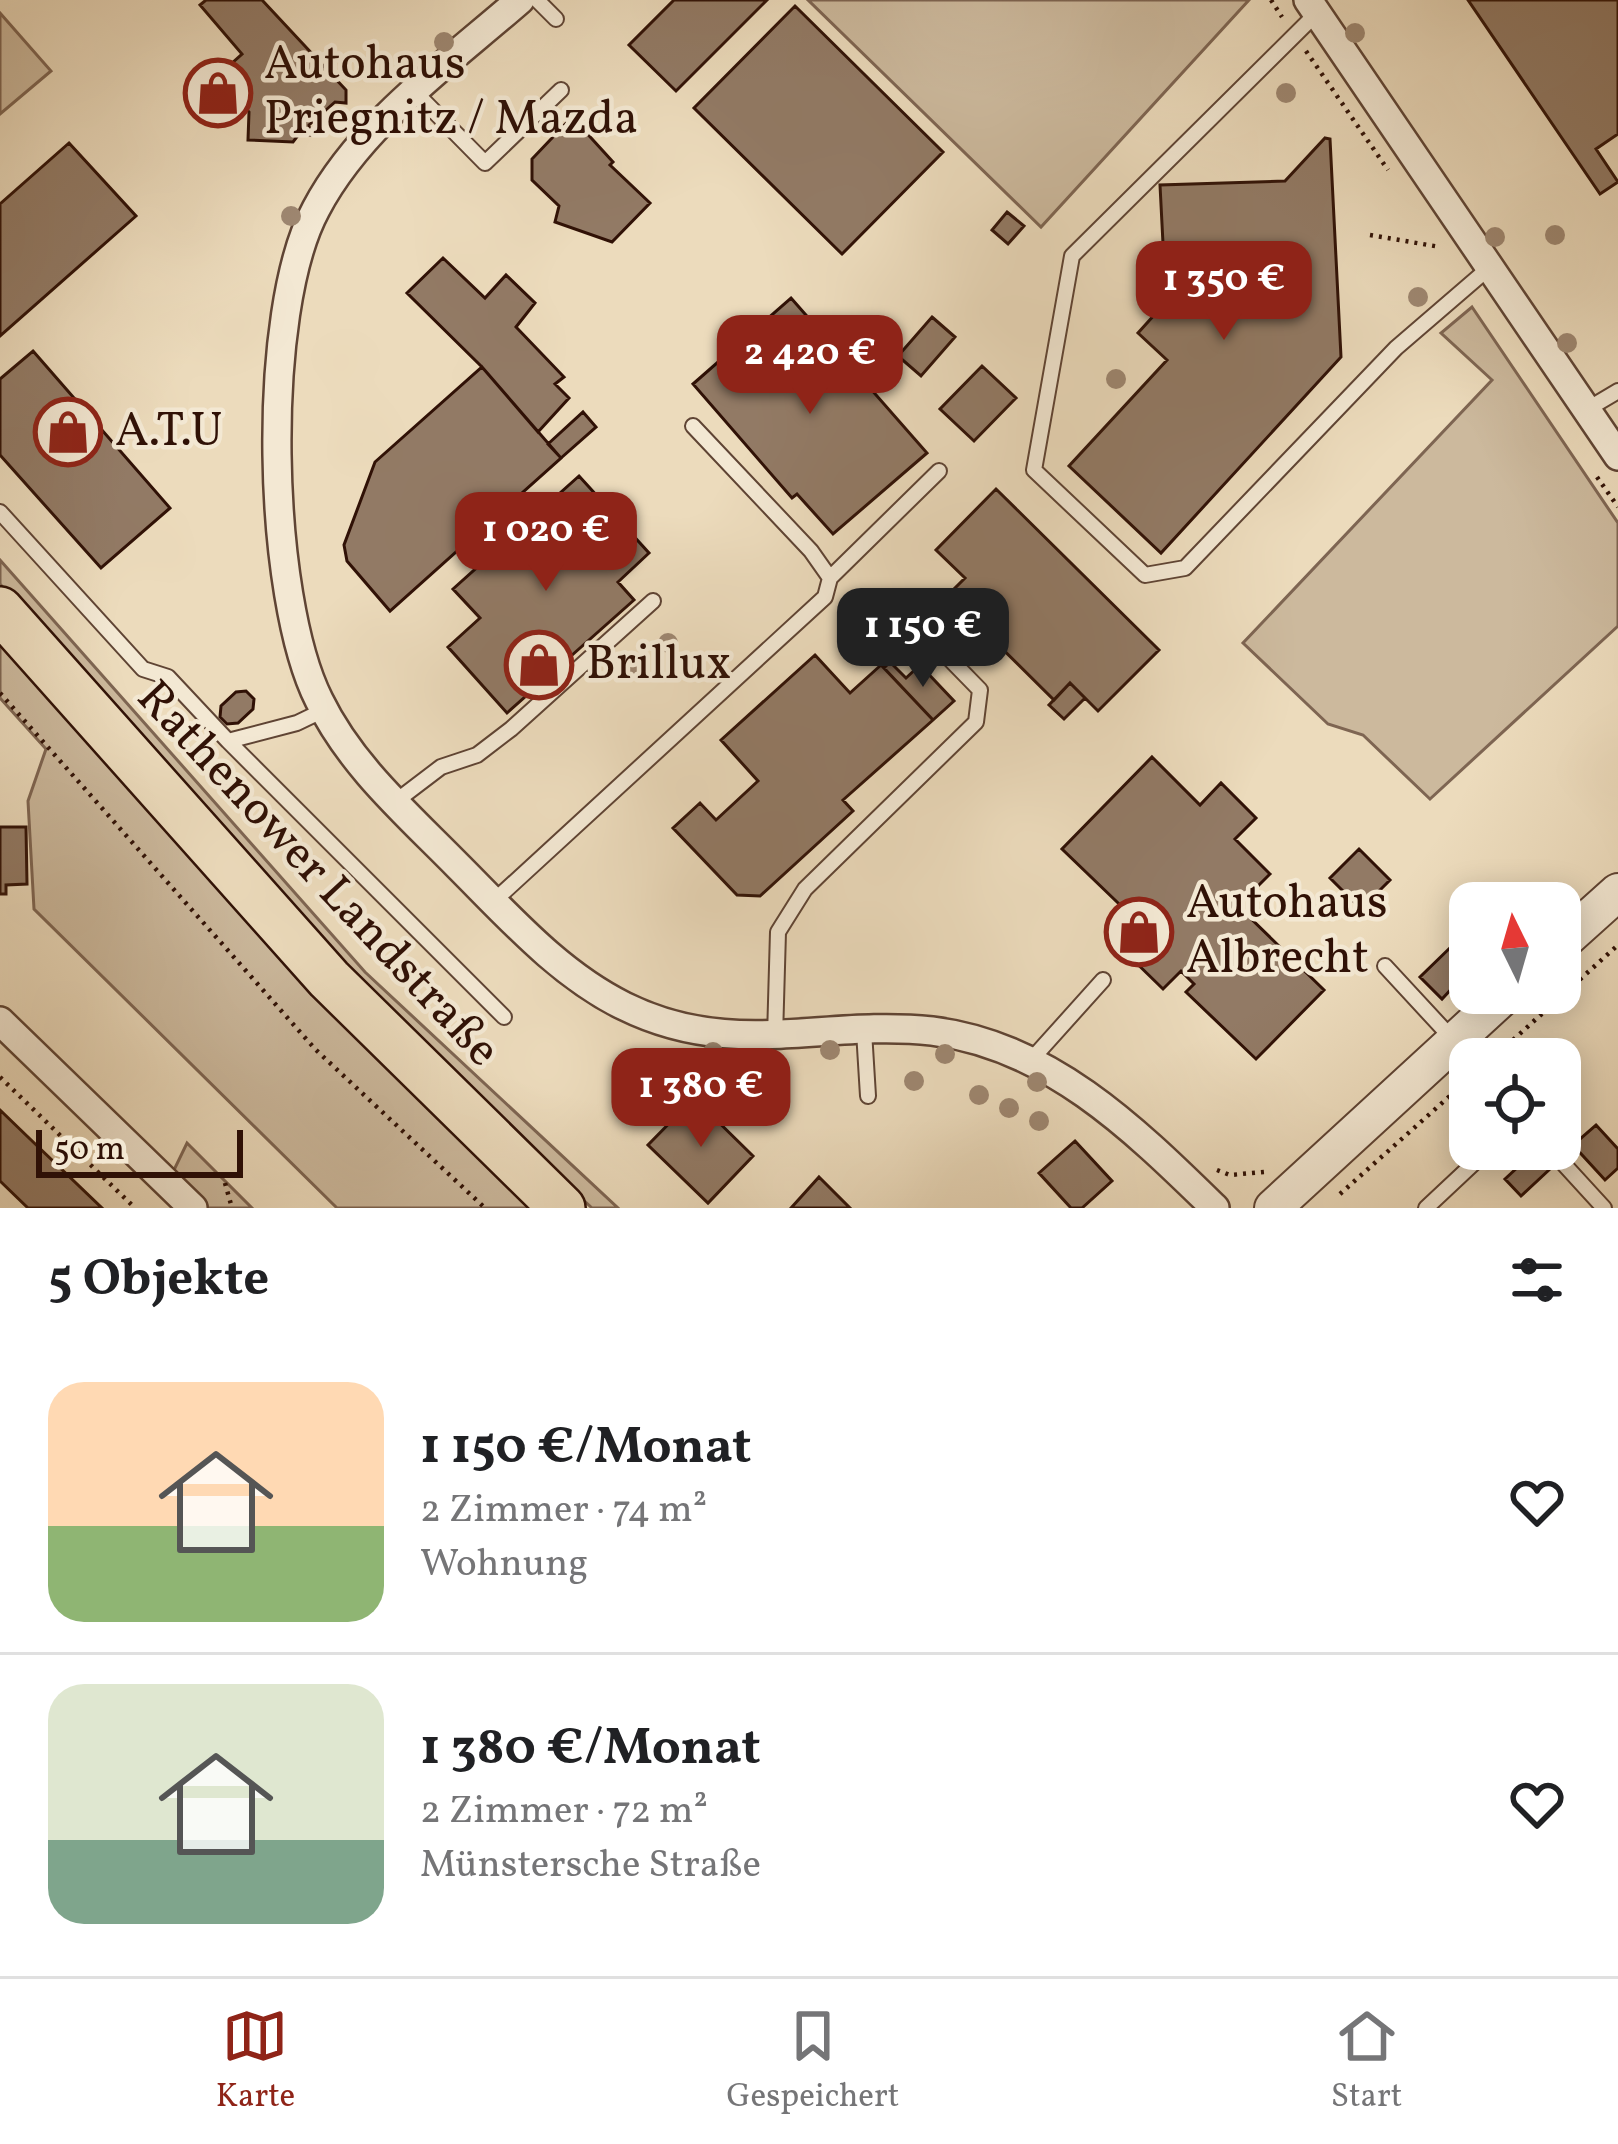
<!DOCTYPE html>
<html lang="de">
<head>
<meta charset="utf-8">
<style>
  body { margin:0; font-family:Vollkorn,serif; background:#f6f6f6; color:#202124; height:100vh; display:flex; flex-direction:column; font-size:45px; white-space:nowrap }
  * { box-sizing:border-box; margin:0 }
  p { font-size:39px; color:#757577 }
  .icon { flex:none; width:66px; height:66px; fill:none; stroke:currentColor; stroke-width:2; stroke-linecap:round; stroke-linejoin:round }
  .map { position:relative; height:1208px; overflow:hidden }
  .side { display:flex; flex-direction:column; background:#fff; flex:1 }
  .side>* { flex:none }
  .needle { width:78px; rotate:355deg }
  .controls { position:absolute; left:1449px; top:882px; display:grid; gap:24px }
  .controls a { display:grid; place-items:center; width:132px; height:132px; border-radius:24px; background:#fff; box-shadow:0 6px 30px #0003; font-size:60px }
  .scale { position:absolute; left:36px; bottom:30px; width:207px; box-sizing:border-box; padding-left:12px; border:6px solid #301106; border-top:0; font-size:33px; line-height:42px; white-space:nowrap; color:#301106; -webkit-text-stroke:9px #f3e8d3; paint-order:stroke }
  .price { position:absolute; translate:-50% -102px; padding:0 27px; border-radius:24px; background:#8f2418; color:#fff; font-size:39px; line-height:78px; filter:drop-shadow(0 3px 6px #0008) }
  .price::after { content:''; position:absolute; left:50%; top:72px; width:36px; height:27px; margin-left:-18px; background:inherit; clip-path:polygon(0 0,100% 0,50% 100%) }
  .price.on { background:#222; color:#fff }
  ul { padding:0; list-style:none }
  li { display:flex; align-items:center; gap:36px; height:300px; padding:0 48px }
  li+li { border-top:3px solid #e0e0e0 }
  li span { display:grid; place-items:center; flex:none; width:336px; height:240px; border-radius:36px; color:#555 }
  li>.icon { margin-inline-start:auto }
  span .icon { width:144px; height:144px; fill:#fffc; stroke-width:1 }
  li b { font-size:51px }
  h2 { display:flex; justify-content:space-between; align-items:center; height:144px; padding:0 48px; font-size:51px }
  .dock { display:flex; justify-content:space-around; align-items:center; height:168px; border-top:3px solid #e0e0e0; background:#fff; font-size:33px; color:#757577 }
  .dock a { display:grid; justify-items:center; gap:6px }
  .dock .on { color:#8f2418 }
  .map>svg:first-child { display:block }
  .green { fill:#ccb99d; stroke:#7e6552; stroke-width:3 }
  .building { fill:#927a65; stroke:#301106; stroke-width:3 }
  .lines { fill:none; stroke-linecap:round; stroke-linejoin:round }
  .service-casing { stroke:#5f4434; stroke-width:18 }
  .minor-casing { stroke:#5f4434; stroke-width:32 }
  .tertiary-casing { stroke:#5f4434; stroke-width:40 }
  .primary-casing { stroke:#301106; stroke-width:50 }
  .path { stroke:#301106; stroke-width:4.5; stroke-dasharray:3 6; stroke-linecap:butt }
  .service { stroke:#f3e8d3; stroke-width:14 }
  .minor { stroke:#f3e8d3; stroke-width:27 }
  .tertiary { stroke:#f3e8d3; stroke-width:36 }
  .primary { stroke:#ecdbbc; stroke-width:45 }
  .tree { fill:#9e8771 }
  .labels { text-anchor:middle; dominant-baseline:central; stroke-width:9; stroke-linejoin:round; paint-order:stroke }
  .poi-label { font-size:48px; fill:#301106; stroke:#f3e8d3; text-anchor:start }
  .street-label { font-size:48px; fill:#301106; stroke:#f3e8d3 }
</style>
</head>
<body>
<div class="map">
<svg width="1618" height="1208" viewBox="0 0 1618 1208">
  <rect width="100%" height="100%" fill="#ecdbbc"/>
  <filter id="stains"><feTurbulence type="fractalNoise" baseFrequency=".00167" numOctaves="4"/><feColorMatrix values="0 0 0 0 .2 0 0 0 0 .09 0 0 0 0 .02 0 0 0 .5 -.17"/></filter>
  <radialGradient id="worn" r=".72"><stop offset=".6" stop-color="#630" stop-opacity="0"/><stop offset="1" stop-color="#630" stop-opacity=".3"/></radialGradient>
  <path class="green" d="M808,0H1249L1041,227Z
    M0,13L51,71L0,114Z
    M1472,307L1618,523V626L1430,799L1363,735L1328,724L1243,643L1492,380L1441,333Z
    M0,560L365,972L618,1208H592L485,1108L304,929L0,584Z
    M0,636L537,1208H337L34,909L28,801L46,749L0,698Z
    M187,1143L252,1208H204L173,1172Z"/>
  <path class="building" d="M206,0H262L346,90V103L335,102L309,125L310,135L299,134L293,142L248,140L249,112L233,95L228,99L212,81L242,54L200,5Z
    M674,0H767L676,91L629,45Z
    M1468,0H1618V134L1596,149L1618,182L1600,194Z
    M795,6L943,152L842,254L694,108Z
    M572,117L613,162L610,165L650,203L612,242L555,222L559,206L532,180V159Z
    M1325,138L1330,139L1341,357L1161,553L1069,466L1167,360L1138,333L1166,302L1160,185L1285,181Z
    M69,143L136,216L0,336V204Z
    M1007,212L1024,226L1008,244L992,230Z
    M443,258L485,298L506,275L535,303L516,327L564,377L555,384L569,398L538,432L482,367L407,293Z
    M791,298L927,453L833,534L797,494L792,498L693,384Z
    M932,317L955,337L921,376L898,356Z
    M33,351L170,508L101,568L0,455V379Z
    M982,366L1016,398L974,441L940,409Z
    M482,367L561,458L390,611L347,561L344,545L375,462Z
    M583,412L596,427L561,458L548,444Z
    M579,476L649,553L618,582L634,600L507,713L448,647L480,618L453,589Z
    M996,489L1159,650L1098,711L1070,683L1054,700L948,595L965,578L936,550Z
    M815,655L850,693L881,665L933,720L843,800L853,811L760,896L737,895L673,828L700,803L716,820L758,781L721,740Z
    M890,662L906,678L920,665L954,701L933,720L884,668Z
    M1070,683L1085,698L1064,719L1049,705Z
    M246,691L254,699L253,709L238,723L227,724L220,717L221,706L236,692Z
    M1152,757L1200,805L1221,783L1256,818L1235,839L1270,874L1238,906L1324,990L1256,1059L1186,992L1194,984L1181,971L1163,989L1122,949L1143,927L1062,849Z
    M0,827H26L27,884L6,885V894H0Z
    M1359,849L1390,880L1361,909L1330,878Z
    M1455,943L1470,957V969L1442,999L1420,977Z
    M694,1098L753,1156L708,1203L648,1145Z
    M0,1110L29,1138L102,1208H28L0,1181Z
    M1596,1125L1618,1149V1168L1605,1180L1573,1145Z
    M1075,1141L1112,1181L1082,1208H1071L1039,1173Z
    M1534,1152L1550,1169L1521,1196L1505,1179Z
    M819,1177L850,1208H791Z"/>
  <g class="lines">
    <defs>
      <path id="service" d="M537,0L556,19
        M1317,13L1072,256L1034,470L1145,575L1185,568L1396,348L1490,267
        M416,93L485,163L561,90
        M1586,410L1618,391
        M0,512L143,669L168,677L228,741L297,723L324,710
        M830,578L939,471
        M228,741L504,1017
        M395,802L441,767L477,755L511,729L653,601
        M494,901L825,597L830,578L811,551L693,426
        M1385,966L1471,1059
        M864,1031L868,1096
        M775,1037L778,932L805,889L976,722L980,690L903,611
        M1032,1059L1103,980
        M1550,1149L1604,1208
        M1426,1208L1489,1149"/>
      <path id="minor" d="M520,0C449,62 360,125 316,209C260,312 267,597 319,700C351,766 408,815 458,866C509,917 559,974 624,1006C733,1060 822,1019 932,1031C1049,1045 1134,1129 1215,1208
        M1308,0L1618,456
        M0,1021L193,1208"/>
      <path id="tertiary" d="M1560,944L1618,892
        M1273,1208L1507,993"/>
      <path id="primary" d="M0,610L329,979L562,1208"/>
    </defs>
    <use href="#service" class="service-casing"/>
    <use href="#minor" class="minor-casing"/>
    <use href="#tertiary" class="tertiary-casing"/>
    <use href="#primary" class="primary-casing"/>
    <path class="path" d="M1271,0L1282,17
      M1306,51L1388,170
      M1370,235L1440,247
      M1597,477L1618,507
      M0,693L316,1050L485,1208
      M1493,1058L1618,945
      M0,1077L135,1208
      M1217,1170L1230,1175L1264,1172
      M225,1183L232,1208
      M1340,1194L1470,1078"/>
    <use href="#service" class="service"/>
    <use href="#minor" class="minor"/>
    <use href="#tertiary" class="tertiary"/>
    <use href="#primary" class="primary"/>
  </g>
  <g class="tree">
    <circle cx="1355" cy="33" r="10"/>
    <circle cx="444" cy="42" r="10"/>
    <circle cx="1286" cy="93" r="10"/>
    <circle cx="361" cy="119" r="10"/>
    <circle cx="291" cy="216" r="10"/>
    <circle cx="1555" cy="235" r="10"/>
    <circle cx="1495" cy="237" r="10"/>
    <circle cx="1418" cy="297" r="10"/>
    <circle cx="1567" cy="343" r="10"/>
    <circle cx="1116" cy="379" r="10"/>
    <circle cx="668" cy="643" r="10"/>
    <circle cx="634" cy="669" r="10"/>
    <circle cx="830" cy="1050" r="10"/>
    <circle cx="713" cy="1052" r="10"/>
    <circle cx="945" cy="1054" r="10"/>
    <circle cx="914" cy="1081" r="10"/>
    <circle cx="1037" cy="1082" r="10"/>
    <circle cx="979" cy="1095" r="10"/>
    <circle cx="1009" cy="1108" r="10"/>
    <circle cx="1039" cy="1121" r="10"/>
  </g>
  <defs>
    <symbol id="shop-ring" viewBox="-11 -11 22 22"><circle r="9.5" fill="#f3e8d3" stroke="#8f2418" stroke-width="1.5"/><path d="M-5-2.5h2.3a2.7 3.5 0 0 1 5.4 0H5L5.5 6h-11ZM-1.5-2.5h3a1.5 2.3 0 0 0-3 0Z" fill="#8f2418"/></symbol>
  </defs>
  <g fill-rule="evenodd">
    <use href="#shop-ring" x="180" y="55" width="76" height="76"/>
    <use href="#shop-ring" x="30" y="394" width="76" height="76"/>
    <use href="#shop-ring" x="501" y="627" width="76" height="76"/>
    <use href="#shop-ring" x="1101" y="894" width="76" height="76"/>
  </g>
  <g class="labels">
    <g class="poi-label">
      <text x="264" y="65">Autohaus<tspan x="264" dy="55">Priegnitz / Mazda</tspan></text>
      <text x="115" y="432">A.T.U</text>
      <text x="586" y="665">Brillux</text>
      <text x="1186" y="904">Autohaus<tspan x="1186" dy="55">Albrecht</tspan></text>
    </g>
    <g class="street-label">
      <text transform="translate(317 875) rotate(47)">Rathenower Landstraße</text>
    </g>
  </g>
  <rect width="100%" height="100%" filter="url(#stains)"/>
  <rect width="100%" height="100%" fill="url(#worn)"/>
</svg>
<div class="controls">
<a><svg class="needle" viewBox="-14 -14 28 28"><path d="M0-13l5 13h-10z" fill="#e53935"/><path d="M0 13l5-13h-10z" fill="#757577"/></svg></a>
<a><svg class="icon" aria-label="locate" viewBox="0 0 24 24"><circle cx="12" cy="12" r="6"/><path d="M12 2v4M12 18v4M2 12h4M18 12h4"/></svg></a>
</div>
<div class="scale">50 m</div>
<b class="price" style="left:1224px;top:343px">1 350 €</b>
<b class="price" style="left:810px;top:417px">2 420 €</b>
<b class="price" style="left:546px;top:594px">1 020 €</b>
<b class="price on" style="left:923px;top:690px">1 150 €</b>
<b class="price" style="left:701px;top:1150px">1 380 €</b>
</div>
<section class="side">
<h2>5 Objekte<svg class="icon" aria-label="filters" viewBox="0 0 24 24"><path d="M4 7h16M4 17h16"/><circle cx="9" cy="7" r="2"/><circle cx="15" cy="17" r="2"/></svg></h2>
<ul>
<li><span style="background:linear-gradient(#ffd9b3 60%,#8fb573 0)"><svg class="icon" aria-label="home" viewBox="0 0 24 24"><path d="M3 11l9-7 9 7M6 9v11h12V9"/></svg></span><div><b>1 150 €/Monat</b><p>2 Zimmer · 74 m²</p><p>Wohnung</p></div><svg class="icon" aria-label="heart" viewBox="0 0 24 24"><path d="M12 20l-8-8c-3-5 5-10 8-4 3-6 11-1 8 4z"/></svg></li>
<li><span style="background:linear-gradient(#dfe7d0 65%,#7fa58c 0)"><svg class="icon" aria-label="home" viewBox="0 0 24 24"><path d="M3 11l9-7 9 7M6 9v11h12V9"/></svg></span><div><b>1 380 €/Monat</b><p>2 Zimmer · 72 m²</p><p>Münstersche Straße</p></div><svg class="icon" aria-label="heart" viewBox="0 0 24 24"><path d="M12 20l-8-8c-3-5 5-10 8-4 3-6 11-1 8 4z"/></svg></li>
</ul>
</section>
<nav class="dock">
<a class="on"><svg class="icon" aria-label="map" viewBox="0 0 24 24"><path d="M3 6l6-2 6 2 6-2v14l-6 2-6-2-6 2zM9 4v14M15 6v14"/></svg>Karte</a>
<a><svg class="icon" aria-label="saved" viewBox="0 0 24 24"><path d="M7 4h10v16l-5-4-5 4z"/></svg>Gespeichert</a>
<a><svg class="icon" aria-label="home" viewBox="0 0 24 24"><path d="M3 11l9-7 9 7M6 9v11h12V9"/></svg>Start</a>
</nav>
</body>
</html>
